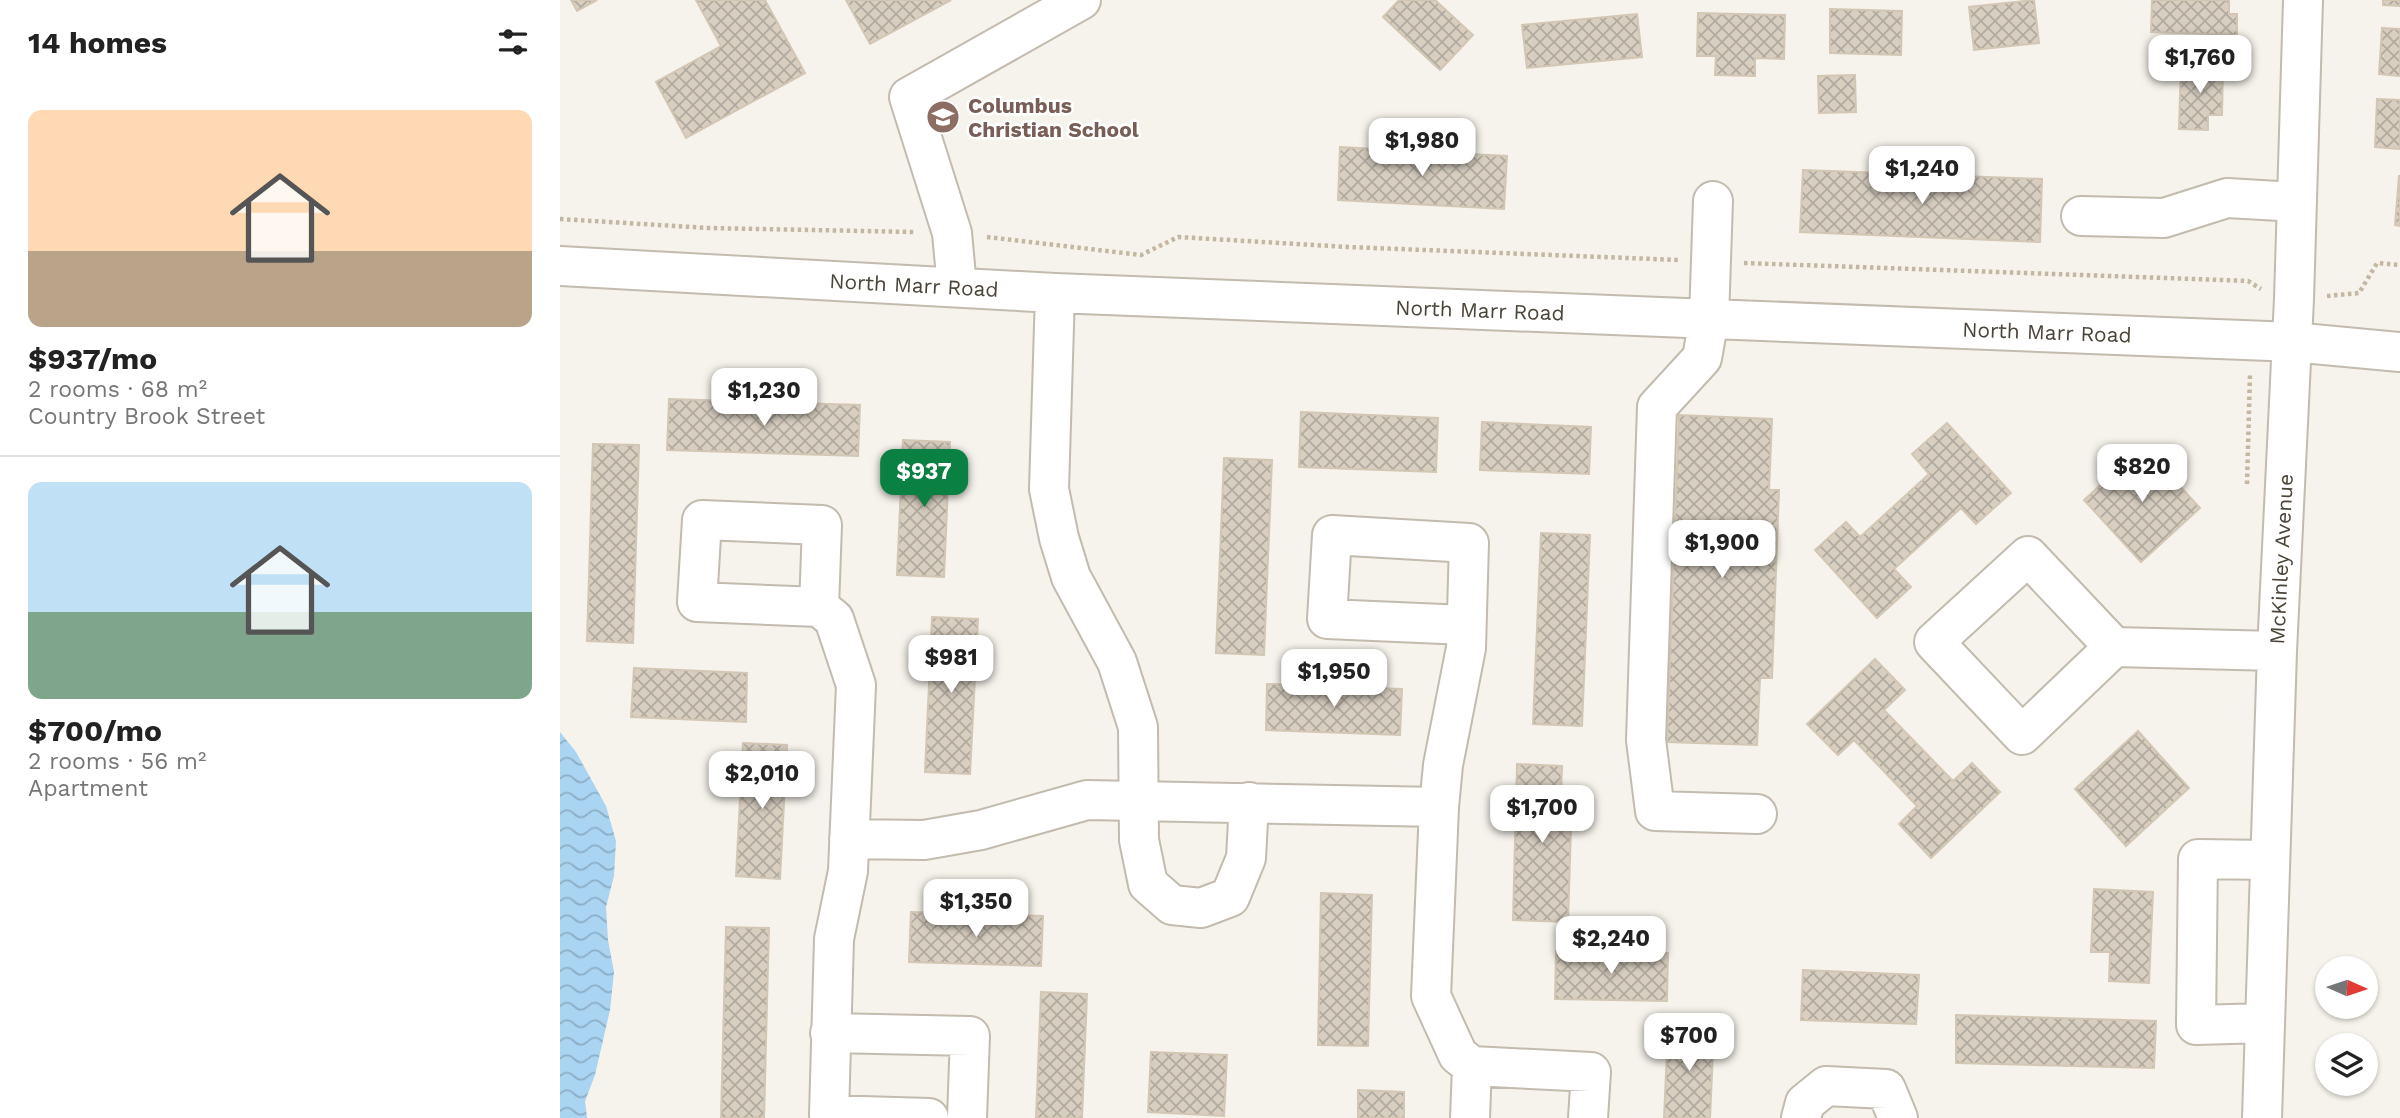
<!DOCTYPE html>
<html lang="en">
<head>
<meta charset="utf-8">
<style>
  body { margin:0; font-family:"Work Sans",sans-serif; background:#f2f2f2; color:#222; height:100vh; display:flex; flex-direction:column; font-size:26px; white-space:nowrap }
  * { box-sizing:border-box; margin:0 }
  p { font-size:23px; color:#767676 }
  .icon { flex:none; width:38px; height:38px; fill:none; stroke:currentColor; stroke-width:2; stroke-linecap:round; stroke-linejoin:round }
  .map { position:relative; flex:1; overflow:hidden }
  .sheet { display:flex; flex-direction:column; background:#fff; width:560px }
  .sheet>* { flex:none }
  .needle { width:46px; rotate:93deg }
  .fabs { position:absolute; left:1755px; top:956px; display:grid; gap:14px }
  .fabs a { display:grid; place-items:center; width:63px; height:63px; border-radius:50%; background:#fff; box-shadow:0 2px 5px #0004; font-size:35px }
  .price { position:absolute; translate:-50% -60px; padding:0 16px; border-radius:14px; background:#fff; color:#222; font-size:23px; line-height:46px; filter:drop-shadow(0 2px 4px #0008) }
  .price::after { content:''; position:absolute; left:50%; top:42px; width:21px; height:16px; margin-left:-10px; background:inherit; clip-path:polygon(0 0,100% 0,50% 100%) }
  .price.current { background:#0b8043; color:#fff }
  ul { padding:0; list-style:none }
  li { display:grid; align-content:center; gap:14px; height:371px; padding:0 28px }
  li+li { border-top:2px solid #e0e0e0 }
  li span { display:grid; place-items:center; height:217px; border-radius:14px; color:#555 }
  li>.icon { margin-inline-start:auto }
  span .icon { width:126px; height:126px; fill:#fffc; stroke-width:1 }
  li b { font-size:30px }
  h2 { display:flex; justify-content:space-between; align-items:center; height:84px; padding:0 28px; font-size:30px }
  main { display:flex; flex:1; min-height:0 }
  .map>svg:first-child { display:block }
  .water { fill:url(#water-waves) }
  .building { fill:url(#building-cross-hatch); stroke:#d3c7b4; stroke-width:2 }
  .lines { fill:none; stroke-linecap:round; stroke-linejoin:round }
  .minor-casing { stroke:#c2bbae; stroke-width:42 }
  .path { stroke:#c4b79f; stroke-width:4.5; stroke-dasharray:3.5 3.5; stroke-linecap:butt }
  .minor { stroke:#fff; stroke-width:38 }
  .labels { text-anchor:middle; dominant-baseline:central; stroke-width:5; stroke-linejoin:round; paint-order:stroke }
  .education-label { font-size:21px; font-weight:bold; fill:#785e54; stroke:#fff; text-anchor:start }
  .street-label { font-size:21px; fill:#4b4439; stroke:#fff }
</style>
</head>
<body>
<main>
<section class="sheet">
<h2>14 homes<svg class="icon" aria-label="filters" viewBox="0 0 24 24"><path d="M4 7h16M4 17h16"/><circle cx="9" cy="7" r="2"/><circle cx="15" cy="17" r="2"/></svg></h2>
<ul>
<li><span style="background:linear-gradient(#ffd9b3 65%,#b9a48a 0)"><svg class="icon" aria-label="home" viewBox="0 0 24 24"><path d="M3 11l9-7 9 7M6 9v11h12V9"/></svg></span><div><b>$937/mo</b><p>2 rooms · 68 m²</p><p>Country Brook Street</p></div></li>
<li><span style="background:linear-gradient(#bfe0f5 60%,#7fa58c 0)"><svg class="icon" aria-label="home" viewBox="0 0 24 24"><path d="M3 11l9-7 9 7M6 9v11h12V9"/></svg></span><div><b>$700/mo</b><p>2 rooms · 56 m²</p><p>Apartment</p></div></li>
</ul>
</section>
<div class="map">
<svg width="1840" height="1118" viewBox="0 0 1840 1118">
  <defs>
    <pattern id="water-waves" width="16" height="10" patternUnits="userSpaceOnUse" patternTransform="scale(1.75)"><rect width="16" height="10" fill="#a9d4f2"/><path d="M0 5q4-4 8 0t8 0" fill="none" stroke="#8caec5"/></pattern>
    <pattern id="building-cross-hatch" width="8" height="8" patternUnits="userSpaceOnUse" patternTransform="scale(1.75)"><rect width="8" height="8" fill="#d8cfc1"/><path d="M0 0l8 8M0 8l8-8" fill="none" stroke="#b1aa9e"/></pattern>
  </defs>
  <rect width="100%" height="100%" fill="#f6f3ec"/>
  <path class="water" d="M0,732L16,752L46,806L56,841L54,876L46,907L48,940L54,972L50,1010L35,1075L25,1101L27,1118H0Z"/>
  <path class="building" d="M11,0H37L17,11Z
    M136,0H205L245,73L126,138L96,82L161,46Z
    M286,0H391L310,44Z
    M839,0H875L913,35L880,70L823,17Z
    M1474,0L1479,43L1414,50L1409,7Z
    M1592,0H1669V14H1677V35L1591,32Z
    M1823,0H1840V6L1823,5Z
    M1270,9L1342,11L1341,55L1270,53Z
    M1138,13L1225,15L1224,59L1195,58V76L1155,75L1156,56H1137Z
    M1077,14L1082,57L967,68L962,25Z
    M1822,28L1840,29V76L1819,74Z
    M1621,64L1663,65L1662,115H1648V130L1619,129Z
    M1295,75L1296,112L1259,113L1258,76Z
    M1817,99L1840,100V149L1815,147Z
    M780,147L947,156L944,209L778,200Z
    M1243,170L1482,179L1480,242L1240,232Z
    M1839,176H1840V226L1835,225Z
    M109,399L300,405L298,456L107,450Z
    M741,412L878,418L876,472L739,467Z
    M1119,415L1212,419L1209,490H1219L1212,678H1200L1197,745L1107,742Z
    M922,422L1031,427L1029,474L920,470Z
    M1387,423L1451,493L1416,524L1401,508L1334,569L1351,587L1317,618L1255,550L1286,522L1300,537L1369,474L1352,454Z
    M343,440L390,442L384,577L337,575Z
    M33,444L79,445L73,643L27,641Z
    M1583,446L1640,508L1581,562L1524,500Z
    M664,458L712,460L704,655L656,653Z
    M981,533L1030,535L1022,726L973,724Z
    M372,617L418,619L410,774L365,772Z
    M1315,659L1345,690L1324,710L1393,781L1412,763L1440,792L1371,858L1339,824L1357,806L1294,740L1278,755L1247,724Z
    M74,668L187,673L186,722L71,717Z
    M707,684L842,689L840,735L706,730Z
    M1578,731L1629,788L1566,846L1515,789Z
    M183,743L227,745L220,879L176,876Z
    M957,764L1002,766L1001,796H1012L1008,922L953,920Z
    M1534,889L1593,892L1589,983L1549,981L1550,952H1531Z
    M761,893L812,895L808,1046L758,1045Z
    M351,912L483,916L481,966L349,962Z
    M166,927L209,928L204,1118H161Z
    M996,951L1108,953L1107,1001L995,999Z
    M1243,970L1359,975L1356,1024L1241,1020Z
    M481,992L527,994L522,1118H476Z
    M1396,1015L1596,1021L1594,1068L1396,1063Z
    M1108,1028L1154,1030L1150,1118H1104Z
    M591,1052L667,1055L664,1116L588,1112Z
    M798,1090L844,1092V1118H798Z"/>
  <g class="lines">
    <defs>
      <path id="minor" d="M1153,201L1149,319L1142,358L1097,407L1086,740L1095,811L1197,814
        M1521,216L1604,218L1667,198L1737,202
        M0,266L495,293L1732,342L1840,352
        M397,287L392,233L349,97L521,0
        M495,293L489,489L499,538L511,577L557,662L578,727L579,840L588,884L612,905L641,908L670,897L686,858L689,802
        M259,607L262,525L142,520L137,602L259,607L274,619L296,685L288,871L274,939L269,1115L369,1118
        M906,625L767,619L772,535L909,543L906,648L883,765L879,807L871,996L898,1055L912,1066L1031,1072L1028,1118
        M1554,647L1462,735L1374,642L1468,556L1554,647L1717,651
        M289,839L364,840L421,830L527,800L879,807
        M1705,1023L1636,1025L1638,859L1710,860
        M270,1033L410,1036L407,1118
        M910,1118L912,1066
        M1241,1118L1245,1103L1266,1086L1326,1089L1338,1118
        M1702,1118L1717,651L1734,299L1743,0"/>
    </defs>
    <use href="#minor" class="minor-casing"/>
    <path class="path" d="M0,219L148,228L355,232
      M427,237L581,255L618,237L788,247L1119,260
      M1184,263L1688,281L1701,289
      M1767,296L1799,293L1817,263L1840,265
      M1687,484L1690,374"/>
    <use href="#minor" class="minor"/>
  </g>
  <defs>
    <symbol id="school-disc" viewBox="-11 -11 22 22"><circle r="9.5" fill="#8d6e63" stroke="#fff"/><path d="M0-5L7-2L0 1L-7-2ZM-4 1L0 2.5L4 1V4Q0 6-4 4Z" fill="#fff"/></symbol>
  </defs>
  <g fill-rule="evenodd">
    <use href="#school-disc" x="364" y="98" width="38" height="38"/>
  </g>
  <g class="labels">
    <g class="education-label">
      <text x="408" y="105">Columbus<tspan x="408" dy="24">Christian School</tspan></text>
    </g>
    <g class="street-label">
      <text transform="translate(354 285) rotate(3)">North Marr Road</text>
      <text transform="translate(920 310) rotate(2)">North Marr Road</text>
      <text transform="translate(1487 332) rotate(2)">North Marr Road</text>
      <text transform="translate(1721 559) rotate(-87)">McKinley Avenue</text>
    </g>
  </g>
</svg>
<div class="fabs">
<a><svg class="needle" viewBox="-14 -14 28 28"><path d="M0-13l5 13h-10z" fill="#e53935"/><path d="M0 13l5-13h-10z" fill="#767676"/></svg></a>
<a><svg class="icon" aria-label="layers" viewBox="0 0 24 24"><path d="M12 4l9 5-9 5-9-5zM3 14l9 5 9-5"/></svg></a>
</div>
<b class="price" style="left:1640px;top:95px">$1,760</b>
<b class="price" style="left:862px;top:178px">$1,980</b>
<b class="price" style="left:1362px;top:206px">$1,240</b>
<b class="price" style="left:204px;top:428px">$1,230</b>
<b class="price" style="left:1582px;top:504px">$820</b>
<b class="price current" style="left:364px;top:509px">$937</b>
<b class="price" style="left:1162px;top:580px">$1,900</b>
<b class="price" style="left:391px;top:695px">$981</b>
<b class="price" style="left:774px;top:709px">$1,950</b>
<b class="price" style="left:202px;top:811px">$2,010</b>
<b class="price" style="left:982px;top:845px">$1,700</b>
<b class="price" style="left:416px;top:939px">$1,350</b>
<b class="price" style="left:1051px;top:976px">$2,240</b>
<b class="price" style="left:1129px;top:1073px">$700</b>
</div>
</main>
</body>
</html>
